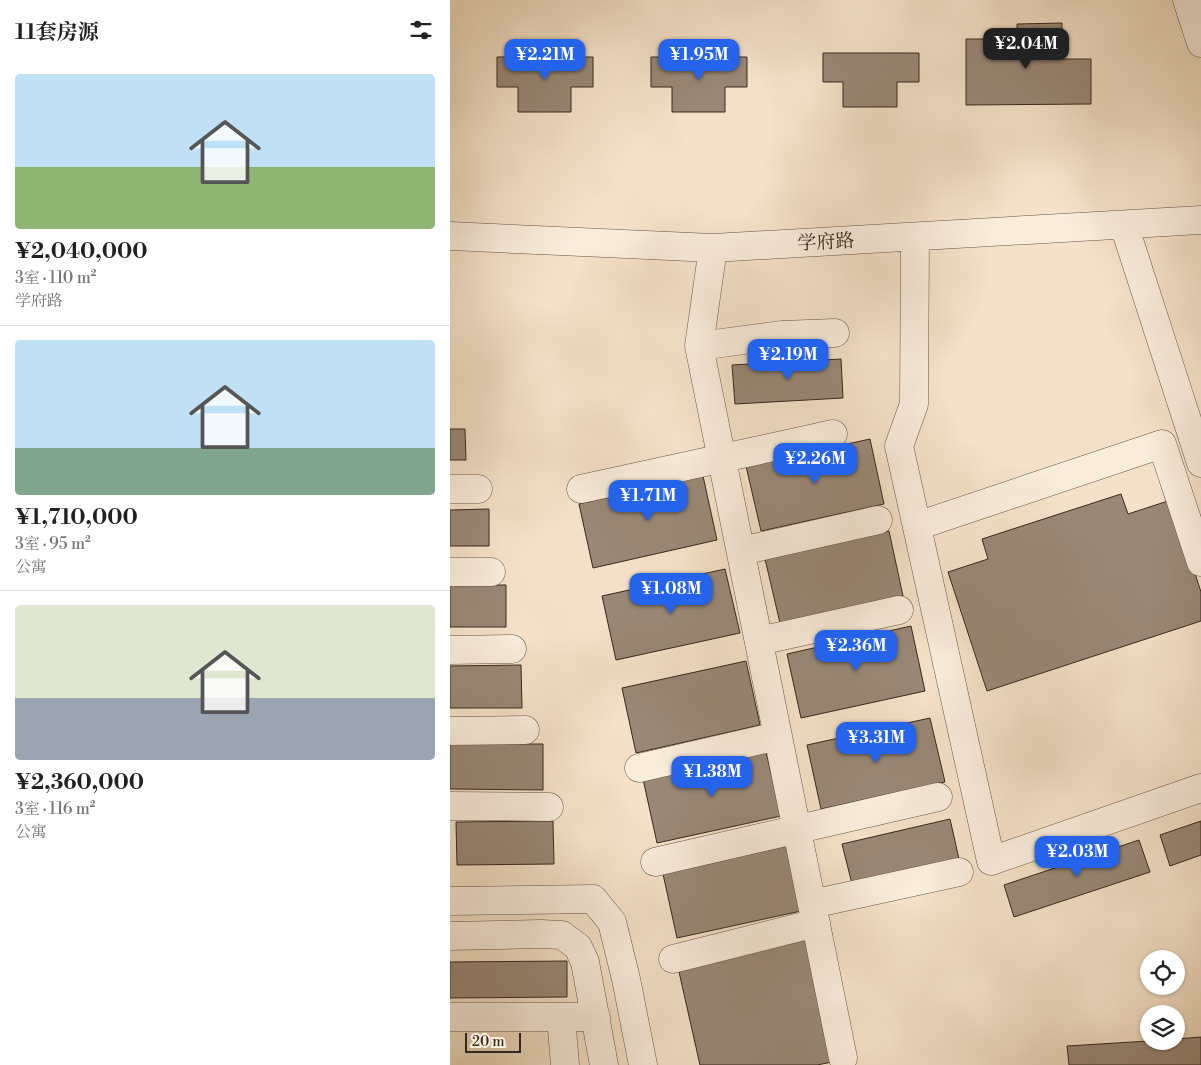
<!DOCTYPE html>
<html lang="zh">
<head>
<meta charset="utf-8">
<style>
  body { margin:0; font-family:"Libre Bodoni","Noto Serif SC",serif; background:#f6f6f6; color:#202124; height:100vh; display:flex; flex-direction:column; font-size:19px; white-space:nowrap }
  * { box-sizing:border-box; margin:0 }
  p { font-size:16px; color:#757577 }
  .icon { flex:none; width:28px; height:28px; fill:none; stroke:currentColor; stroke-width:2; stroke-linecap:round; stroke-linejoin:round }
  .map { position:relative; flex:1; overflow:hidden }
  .drawer { display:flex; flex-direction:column; background:#fff; width:450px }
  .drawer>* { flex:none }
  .tools { position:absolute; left:690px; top:950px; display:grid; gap:10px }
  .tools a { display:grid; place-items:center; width:45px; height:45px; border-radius:50%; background:#fff; box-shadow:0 1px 4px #0004; font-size:25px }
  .scale { position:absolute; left:15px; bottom:12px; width:56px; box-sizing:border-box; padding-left:5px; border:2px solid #37281e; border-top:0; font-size:14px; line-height:18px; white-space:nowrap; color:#37281e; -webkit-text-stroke:4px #f8ecdb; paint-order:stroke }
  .price { position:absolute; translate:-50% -42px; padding:0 11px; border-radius:10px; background:#2563eb; color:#fff; font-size:16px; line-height:32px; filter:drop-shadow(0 1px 2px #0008) }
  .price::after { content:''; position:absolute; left:50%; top:30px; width:15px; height:11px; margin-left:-8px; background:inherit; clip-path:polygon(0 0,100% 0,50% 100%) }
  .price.selected { background:#222; color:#fff }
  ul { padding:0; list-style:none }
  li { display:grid; align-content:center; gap:10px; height:265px; padding:0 15px }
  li+li { border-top:1px solid #e0e0e0 }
  li span { display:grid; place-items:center; height:155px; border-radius:5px; color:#555 }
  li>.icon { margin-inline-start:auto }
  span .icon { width:90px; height:90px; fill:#fffc; stroke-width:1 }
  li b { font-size:21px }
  h2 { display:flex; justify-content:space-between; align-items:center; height:60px; padding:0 15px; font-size:21px }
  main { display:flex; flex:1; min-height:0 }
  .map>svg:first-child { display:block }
  .building { fill:#998876; stroke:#37281e }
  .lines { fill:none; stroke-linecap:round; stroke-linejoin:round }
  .minor-casing { stroke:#665648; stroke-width:29 }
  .minor { stroke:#f8ecdb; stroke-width:28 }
  .labels { text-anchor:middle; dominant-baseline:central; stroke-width:4; stroke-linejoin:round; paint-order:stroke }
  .street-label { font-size:19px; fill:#37281e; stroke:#f8ecdb }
</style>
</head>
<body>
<main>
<section class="drawer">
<h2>11套房源<svg class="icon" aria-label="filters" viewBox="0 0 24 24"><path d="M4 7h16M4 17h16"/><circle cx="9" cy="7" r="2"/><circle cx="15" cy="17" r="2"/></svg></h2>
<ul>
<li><span style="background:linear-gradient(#bfe0f5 60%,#8fb573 0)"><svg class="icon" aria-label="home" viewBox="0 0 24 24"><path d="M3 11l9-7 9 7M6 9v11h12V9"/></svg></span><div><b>¥2,040,000</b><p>3室 · 110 m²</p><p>学府路</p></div></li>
<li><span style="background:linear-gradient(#bfe0f5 70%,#7fa58c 0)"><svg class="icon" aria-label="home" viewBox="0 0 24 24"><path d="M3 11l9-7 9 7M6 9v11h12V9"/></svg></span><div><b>¥1,710,000</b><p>3室 · 95 m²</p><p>公寓</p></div></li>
<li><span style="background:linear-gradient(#dfe7d0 60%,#9aa5b1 0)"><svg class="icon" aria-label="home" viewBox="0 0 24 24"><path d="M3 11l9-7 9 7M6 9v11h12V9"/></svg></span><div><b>¥2,360,000</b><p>3室 · 116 m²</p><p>公寓</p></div></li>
</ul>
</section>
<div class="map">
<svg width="751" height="1065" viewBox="0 0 751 1065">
  <rect width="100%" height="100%" fill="#f4e1c7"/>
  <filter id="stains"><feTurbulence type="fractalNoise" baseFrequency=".004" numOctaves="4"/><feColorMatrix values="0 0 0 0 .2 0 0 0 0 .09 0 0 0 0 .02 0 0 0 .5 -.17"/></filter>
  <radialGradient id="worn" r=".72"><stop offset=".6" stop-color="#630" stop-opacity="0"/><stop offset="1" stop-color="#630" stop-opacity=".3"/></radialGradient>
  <path class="building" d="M612,23V59H641V104L516,105V39H567V24Z
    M373,53H469V82H447V107H393V82H373Z
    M47,57H143V87H121V112H68V87H47Z
    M201,57H297V87H275V112H222V87H201Z
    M391,359L393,398L285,404L282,365Z
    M0,429H15L16,460H0Z
    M420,439L434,504L311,531L296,466Z
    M253,476L267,540L143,568L129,504Z
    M671,494L678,514L721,500L751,592V621L537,691L498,572L538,559L532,539Z
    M39,509V546H0V510Z
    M439,531L453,596L330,623L315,559Z
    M275,569L290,633L166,660L152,596Z
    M0,585H56V627H0Z
    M461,626L475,691L351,718L337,654Z
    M296,661L310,725L186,753L172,688Z
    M71,665L72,708H0V666Z
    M480,718L495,782L371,809L357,745Z
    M0,744H93V790L0,789Z
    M316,752L331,816L207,843L193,779Z
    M500,819L509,859L402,884L392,844Z
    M103,821L104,864L7,865L6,822Z
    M751,821V855L720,866L710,835Z
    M689,840L700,872L564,917L554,885Z
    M336,846L351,911L227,938L213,874Z
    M359,934L387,1061L367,1065H250L227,963Z
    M117,961V997L0,998V962Z
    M751,1037V1065H619L617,1046L699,1041H726V1039Z"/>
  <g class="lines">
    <defs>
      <path id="minor" d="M737,0L751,43
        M674,225L751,463
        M0,236L263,248L751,220
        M465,237L464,404L449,446L541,861L751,788
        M263,248L249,346L393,1058
        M249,346L332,335L385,333
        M0,489H28
        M131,489L383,434
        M467,526L712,444L751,562
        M291,551L428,520
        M0,572H41
        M309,641L449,610
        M0,650L62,649
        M0,731L75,730
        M189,768L328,736
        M0,806L99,807
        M205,862L488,797
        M0,901L143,899L162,922L176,979L193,1065
        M362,904L509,872
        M0,936L91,934L112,935L128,947L135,962L154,1065
        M223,959L366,923
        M0,1017H146
        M111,1017L115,1065"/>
    </defs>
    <use href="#minor" class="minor-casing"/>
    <use href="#minor" class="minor"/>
  </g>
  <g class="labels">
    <g class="street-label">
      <text transform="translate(376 242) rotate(-3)">学府路</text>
    </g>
  </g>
  <rect width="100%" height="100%" filter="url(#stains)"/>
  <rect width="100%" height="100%" fill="url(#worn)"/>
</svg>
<div class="tools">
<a><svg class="icon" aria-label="locate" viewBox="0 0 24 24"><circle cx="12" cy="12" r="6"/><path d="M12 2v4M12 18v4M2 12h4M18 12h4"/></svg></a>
<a><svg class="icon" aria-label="layers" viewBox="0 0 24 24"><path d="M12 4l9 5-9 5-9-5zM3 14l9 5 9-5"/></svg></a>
</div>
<div class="scale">20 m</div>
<b class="price selected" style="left:576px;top:70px">¥2.04M</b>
<b class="price" style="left:95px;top:81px">¥2.21M</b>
<b class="price" style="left:249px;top:81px">¥1.95M</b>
<b class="price" style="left:338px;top:381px">¥2.19M</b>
<b class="price" style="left:365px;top:485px">¥2.26M</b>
<b class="price" style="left:198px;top:522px">¥1.71M</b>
<b class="price" style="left:221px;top:615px">¥1.08M</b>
<b class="price" style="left:406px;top:672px">¥2.36M</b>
<b class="price" style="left:426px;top:764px">¥3.31M</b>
<b class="price" style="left:262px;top:798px">¥1.38M</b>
<b class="price" style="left:627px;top:878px">¥2.03M</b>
</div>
</main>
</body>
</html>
